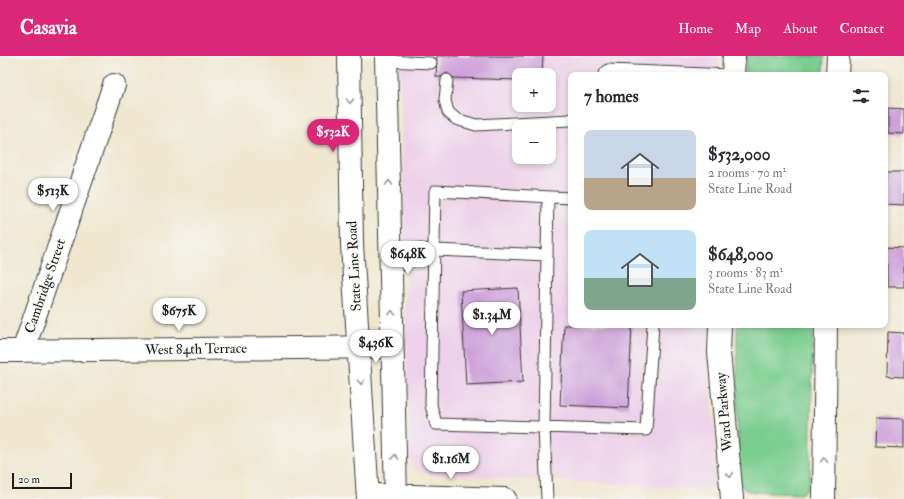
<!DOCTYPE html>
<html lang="en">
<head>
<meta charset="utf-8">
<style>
  body { margin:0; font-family:"IM FELL Double Pica",serif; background:#f2f2f3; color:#2b2b33; height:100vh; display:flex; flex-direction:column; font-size:15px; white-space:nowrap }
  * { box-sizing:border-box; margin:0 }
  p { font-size:13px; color:#7c7c81 }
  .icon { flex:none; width:22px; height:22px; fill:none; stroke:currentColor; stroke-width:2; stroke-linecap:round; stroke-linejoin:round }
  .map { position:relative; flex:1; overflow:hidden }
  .sheet { position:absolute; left:568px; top:16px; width:320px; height:256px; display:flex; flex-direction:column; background:#fff; border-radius:8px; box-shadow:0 2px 6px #0003 }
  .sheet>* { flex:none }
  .tools { position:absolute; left:512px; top:12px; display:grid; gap:8px }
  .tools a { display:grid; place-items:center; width:44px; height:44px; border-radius:8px; background:#fff; box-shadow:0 2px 6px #0003; font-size:20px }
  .scale { position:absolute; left:12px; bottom:10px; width:60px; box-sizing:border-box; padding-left:4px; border:2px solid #1c1c1c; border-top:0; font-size:11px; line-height:14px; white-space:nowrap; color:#1c1c1c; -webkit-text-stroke:3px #f6f6f2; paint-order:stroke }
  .price { position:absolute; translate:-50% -34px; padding:0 9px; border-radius:14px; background:#fff; color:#222; font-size:13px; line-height:26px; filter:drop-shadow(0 1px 2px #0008) }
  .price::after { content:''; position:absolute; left:50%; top:24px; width:12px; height:9px; margin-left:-6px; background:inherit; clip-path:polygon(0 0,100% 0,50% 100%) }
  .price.current { background:#db2777; color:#fff }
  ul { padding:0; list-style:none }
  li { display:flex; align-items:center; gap:12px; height:100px; padding:0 16px }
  li span { display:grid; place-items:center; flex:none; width:112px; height:80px; border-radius:8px; color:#555 }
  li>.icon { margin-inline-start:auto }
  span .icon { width:48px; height:48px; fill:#fffc; stroke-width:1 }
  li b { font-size:17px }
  h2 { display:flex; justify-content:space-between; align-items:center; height:48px; padding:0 16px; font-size:17px }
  header { display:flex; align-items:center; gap:24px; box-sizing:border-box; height:56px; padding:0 20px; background:#db2777; color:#fff }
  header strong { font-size:19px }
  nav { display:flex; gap:22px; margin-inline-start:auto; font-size:14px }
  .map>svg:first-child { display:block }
  .built { fill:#edd1e9; fill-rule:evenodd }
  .green { fill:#7acd8f; stroke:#4b7456 }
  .building { fill:#cea0da }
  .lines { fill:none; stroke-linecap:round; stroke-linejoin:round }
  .service-casing { stroke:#3c3a37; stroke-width:13 }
  .minor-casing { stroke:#3c3a37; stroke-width:24 }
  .secondary-casing { stroke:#3c3a37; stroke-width:24 }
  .primary-casing { stroke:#3c3a37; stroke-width:24 }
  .service { stroke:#fff; stroke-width:11 }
  .minor { stroke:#fff; stroke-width:22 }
  .secondary { stroke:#fff; stroke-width:22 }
  .primary { stroke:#fff; stroke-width:22 }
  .oneway { stroke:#999 }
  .labels { text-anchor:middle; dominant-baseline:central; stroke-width:3; stroke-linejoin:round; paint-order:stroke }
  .street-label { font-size:14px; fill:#1c1c1c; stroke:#f6f6f2 }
</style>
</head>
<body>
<header>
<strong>Casavia</strong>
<nav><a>Home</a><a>Map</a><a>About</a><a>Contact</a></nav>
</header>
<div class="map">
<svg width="904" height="443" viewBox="0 0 904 443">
  <rect width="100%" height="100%" fill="#f6f6f2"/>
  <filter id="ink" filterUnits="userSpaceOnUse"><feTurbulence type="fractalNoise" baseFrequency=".025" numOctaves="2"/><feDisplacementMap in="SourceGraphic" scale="8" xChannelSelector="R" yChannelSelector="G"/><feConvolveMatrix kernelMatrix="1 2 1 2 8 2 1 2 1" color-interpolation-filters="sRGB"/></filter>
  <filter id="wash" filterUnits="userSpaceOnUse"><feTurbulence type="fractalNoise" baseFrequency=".012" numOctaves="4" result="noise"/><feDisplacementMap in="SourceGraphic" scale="16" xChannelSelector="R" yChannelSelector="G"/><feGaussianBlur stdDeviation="0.9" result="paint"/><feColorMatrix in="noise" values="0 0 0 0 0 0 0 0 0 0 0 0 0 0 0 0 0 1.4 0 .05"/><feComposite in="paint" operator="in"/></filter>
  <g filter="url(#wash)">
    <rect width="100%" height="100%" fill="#efe6cd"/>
    <path class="built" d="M400,0H719L718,19H571V269H707L717,417L715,430L704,433L428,418L414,413L409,400ZM519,19H549V49H519ZM519,71H549V101H519Z"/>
    <path class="green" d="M746,0H824L823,19H745Z
      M737,269H813L810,426L806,434L800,438C788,437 756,438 746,434C741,431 740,425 738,421Z"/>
    <g id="blocks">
      <path class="building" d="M437,0H543L542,19H519V24L454,22L447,17L441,21H436Z
        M888,52L904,53V78L888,77Z
        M886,116H904V149L885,148Z
        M885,191L904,192V231H887V208H885Z
        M518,232L523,326L466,329L461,235Z
        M564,269H632L628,352L560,349Z
        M888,276L904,277V321L887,320Z
        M876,362L904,363V392L875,391Z"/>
    </g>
  </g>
  <g filter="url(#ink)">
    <use href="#blocks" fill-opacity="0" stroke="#3c3a37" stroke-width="1"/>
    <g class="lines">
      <defs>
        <path id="service" d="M386,5L431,7
          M604,19L608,14L731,19
          M447,24L445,44L448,56L456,63L476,69L570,64L571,63
          M571,142L435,135L431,349L436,368L646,374L653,269
          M390,192L547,199
          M547,443L544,371L548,141"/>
        <path id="minor" d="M0,295L392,291
          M23,295L114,29"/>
        <path id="secondary" d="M349,0L352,189L368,443
          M386,0L396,443
          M381,439L505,443"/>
        <path id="primary" d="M733,19L734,0
          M837,19L838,0
          M720,269L719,296L732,443
          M824,443L826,269"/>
      </defs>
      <use href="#service" class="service-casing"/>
      <use href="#minor" class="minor-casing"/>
      <use href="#secondary" class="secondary-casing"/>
      <use href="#primary" class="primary-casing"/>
      <use href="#service" class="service"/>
      <use href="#minor" class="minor"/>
      <use href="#secondary" class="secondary"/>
      <use href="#primary" class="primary"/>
    </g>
    <defs><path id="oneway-chevron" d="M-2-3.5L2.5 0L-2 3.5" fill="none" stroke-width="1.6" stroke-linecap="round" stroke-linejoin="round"/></defs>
    <g class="oneway">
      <use href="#oneway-chevron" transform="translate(350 45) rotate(89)"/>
      <use href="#oneway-chevron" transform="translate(389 127) rotate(-91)"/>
      <use href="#oneway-chevron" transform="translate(392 257) rotate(-91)"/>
      <use href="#oneway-chevron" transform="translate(361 326) rotate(87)"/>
      <use href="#oneway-chevron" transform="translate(395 401) rotate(-91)"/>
      <use href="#oneway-chevron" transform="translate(824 404) rotate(-89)"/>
      <use href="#oneway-chevron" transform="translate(730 419) rotate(85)"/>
    </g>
  </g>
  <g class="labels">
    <g class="street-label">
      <text transform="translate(354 210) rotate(-93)">State Line Road</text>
      <text transform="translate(45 230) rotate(-71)">Cambridge Street</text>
      <text transform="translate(196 293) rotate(-1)">West 84th Terrace</text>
      <text transform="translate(724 356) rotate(-95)">Ward Parkway</text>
    </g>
  </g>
</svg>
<div class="tools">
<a>+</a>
<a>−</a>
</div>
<div class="scale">20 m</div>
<b class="price current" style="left:333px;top:97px">$532K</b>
<b class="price" style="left:53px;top:156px">$513K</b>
<b class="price" style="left:408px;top:219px">$648K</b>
<b class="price" style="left:179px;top:276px">$675K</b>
<b class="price" style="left:492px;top:280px">$1.34M</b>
<b class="price" style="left:376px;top:308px">$436K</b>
<b class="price" style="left:451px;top:424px">$1.16M</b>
<section class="sheet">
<h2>7 homes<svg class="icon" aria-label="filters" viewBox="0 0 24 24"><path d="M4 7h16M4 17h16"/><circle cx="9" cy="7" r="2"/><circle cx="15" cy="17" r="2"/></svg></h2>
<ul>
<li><span style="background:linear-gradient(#c9d6e8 60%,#b9a48a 0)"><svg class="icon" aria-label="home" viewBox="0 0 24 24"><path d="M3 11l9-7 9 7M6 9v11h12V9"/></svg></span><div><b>$532,000</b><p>2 rooms · 70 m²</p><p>State Line Road</p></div></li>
<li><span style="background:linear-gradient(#bfe0f5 60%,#7fa58c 0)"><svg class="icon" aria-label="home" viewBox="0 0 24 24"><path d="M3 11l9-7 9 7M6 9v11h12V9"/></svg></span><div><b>$648,000</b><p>3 rooms · 83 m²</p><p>State Line Road</p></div></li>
</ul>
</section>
</div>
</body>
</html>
